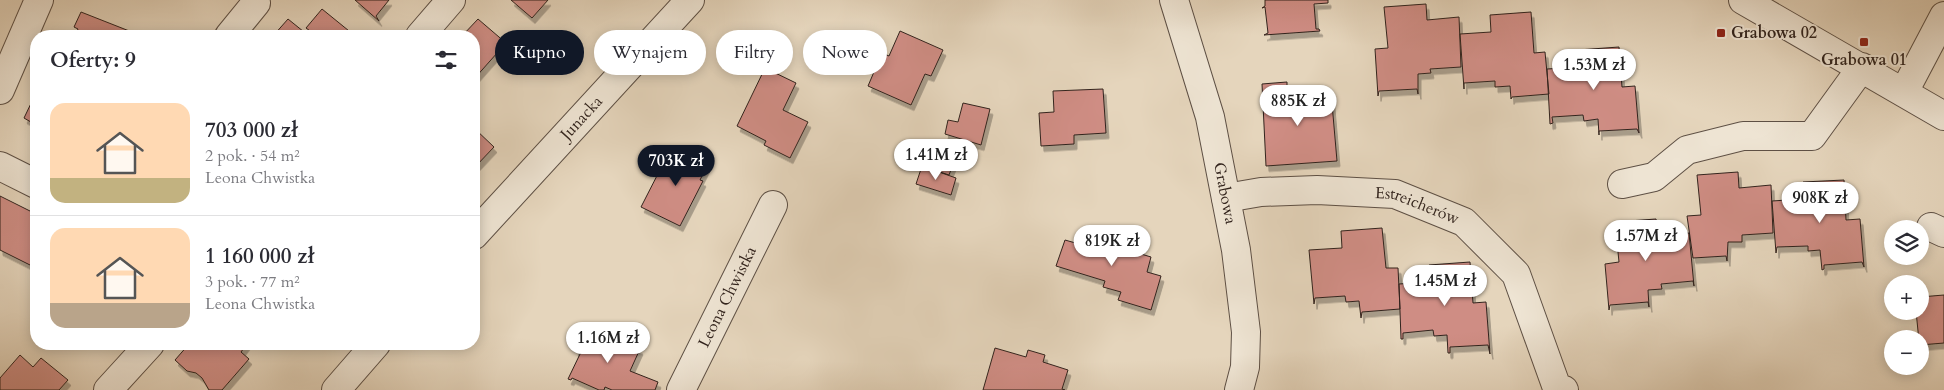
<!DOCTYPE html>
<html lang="pl">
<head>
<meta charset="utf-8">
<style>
  body { margin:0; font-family:Cardo,serif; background:#f2f2f3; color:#2b2b33; height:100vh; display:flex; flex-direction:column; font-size:19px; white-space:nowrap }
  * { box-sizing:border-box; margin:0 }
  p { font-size:16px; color:#7c7c81 }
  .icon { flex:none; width:28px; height:28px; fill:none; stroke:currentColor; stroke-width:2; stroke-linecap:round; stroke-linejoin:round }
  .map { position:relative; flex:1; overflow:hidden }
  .side { position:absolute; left:30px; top:30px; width:450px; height:320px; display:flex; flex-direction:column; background:#fff; border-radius:20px; box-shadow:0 2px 12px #0003 }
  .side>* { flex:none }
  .guide { position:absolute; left:495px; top:30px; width:475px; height:45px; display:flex; gap:10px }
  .buttons { position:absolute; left:1884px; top:220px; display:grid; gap:10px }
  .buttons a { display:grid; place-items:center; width:45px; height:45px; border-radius:50%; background:#fff; box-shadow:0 2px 12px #0003; font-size:25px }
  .price { position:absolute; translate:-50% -42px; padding:0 11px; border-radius:18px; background:#fff; color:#222; font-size:16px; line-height:32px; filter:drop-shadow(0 1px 2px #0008) }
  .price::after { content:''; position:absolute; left:50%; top:30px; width:15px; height:11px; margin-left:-8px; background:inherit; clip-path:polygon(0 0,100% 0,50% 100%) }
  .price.current { background:#111827; color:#fff }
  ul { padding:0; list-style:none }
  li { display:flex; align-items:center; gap:15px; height:125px; padding:0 20px }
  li+li { border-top:1px solid #e1e1e2 }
  li span { display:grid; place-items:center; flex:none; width:140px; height:100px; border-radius:15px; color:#555 }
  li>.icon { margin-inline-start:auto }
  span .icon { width:60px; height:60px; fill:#fffc; stroke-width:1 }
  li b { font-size:21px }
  h2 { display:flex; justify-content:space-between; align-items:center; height:60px; padding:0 20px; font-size:21px }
  .tag { padding:0 18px; border-radius:22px; background:#fff; box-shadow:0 2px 12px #0003; font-size:18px; line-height:45px }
  .tag.current { background:#111827; color:#fff }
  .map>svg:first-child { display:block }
  .building { fill:#cf8d84; stroke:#31231d; filter:url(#shadow) }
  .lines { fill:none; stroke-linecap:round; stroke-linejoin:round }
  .minor-casing { stroke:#5e5045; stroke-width:30 }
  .minor { stroke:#eee4d3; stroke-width:28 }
  .poi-dot { fill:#8f2418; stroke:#eee4d3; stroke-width:2 }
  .labels { text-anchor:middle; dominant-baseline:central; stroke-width:4; stroke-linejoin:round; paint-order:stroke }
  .poi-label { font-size:16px; font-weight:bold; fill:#31231d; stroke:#eee4d3; text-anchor:start }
  .street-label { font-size:16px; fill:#31231d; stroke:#eee4d3 }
</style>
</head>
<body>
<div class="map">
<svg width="1944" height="390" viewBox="0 0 1944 390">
  <defs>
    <filter id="shadow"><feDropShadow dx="3" dy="5.5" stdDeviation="0" flood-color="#0004"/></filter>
  </defs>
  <rect width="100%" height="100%" fill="#e5d5bc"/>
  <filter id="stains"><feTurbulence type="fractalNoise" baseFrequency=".004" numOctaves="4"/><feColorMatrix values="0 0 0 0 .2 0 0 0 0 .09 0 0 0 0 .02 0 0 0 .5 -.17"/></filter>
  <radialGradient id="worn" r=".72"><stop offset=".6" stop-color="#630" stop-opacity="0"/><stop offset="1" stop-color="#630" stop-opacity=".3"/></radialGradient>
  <path class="building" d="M355,0H389L376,16L379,21Z
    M511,0H548L532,18Z
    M1265,0H1328V3L1314,4L1316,29H1319L1320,31L1264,35L1268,33L1265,7L1262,8L1265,6Z
    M1426,4L1427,20L1459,17L1461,67L1430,69L1431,73L1418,74V94L1417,89L1379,91L1378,96L1375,49L1388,48L1384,7Z
    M322,9L354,35L353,36H310L313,33L306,28Z
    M81,12L142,36H75L78,29L74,27Z
    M1531,12L1534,53L1545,52L1549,94L1512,97L1511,99L1510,86L1495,87V81L1464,83V89L1460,34L1491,32L1490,15Z
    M288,19L309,36H273Z
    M478,19L506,43L474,79V36H462Z
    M900,31L943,50L931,76L925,74L911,105L868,86L882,53L889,56Z
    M1619,47L1622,87L1635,86L1639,133L1637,129L1599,131V135L1598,119L1584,121L1583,115L1552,117L1553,123L1550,124L1547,69L1579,67L1578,50Z
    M765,68L796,83L783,110L808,122L790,158L764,145L766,141L737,126Z
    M1287,82V94L1331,92L1337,161L1266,166L1262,84Z
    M1103,89L1106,133L1074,135V144L1041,146L1039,113L1054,112L1053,91Z
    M36,93V125L24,118Z
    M963,103L990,109L981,145L945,134L948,120L958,122Z
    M474,128L494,147L475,167L474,165Z
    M674,147L708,164L700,180L703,181L680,226L641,207L664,162L666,163Z
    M928,150L955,159L949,175L922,166Z
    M922,166L956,178L951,195L916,184Z
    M1738,172L1739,188L1771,185L1773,233L1742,235V242H1728L1727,261L1726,256L1693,258L1687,216L1701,215L1697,175Z
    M1844,180L1846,220L1860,219L1864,267L1862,262L1824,265V269L1822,270L1820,250L1808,251V246L1777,247L1776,253L1772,201L1803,199V182Z
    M0,196L36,214V268L0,250Z
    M1656,219L1659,235L1689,233L1694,286L1693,281L1661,284L1662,289L1648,290L1649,307L1648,302L1610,305L1609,310L1605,264L1619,262L1615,222Z
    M1382,228L1386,268H1398L1400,309L1362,312L1361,318L1359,301L1346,302L1345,296L1315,298L1314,304L1309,250L1342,248L1341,231Z
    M1083,231L1102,237L1104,231L1120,236L1118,241L1129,245L1128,250L1151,257L1147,272L1161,276L1151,310L1118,300L1121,292L1103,287L1105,281L1056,266L1065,240L1079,244Z
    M1470,262L1473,303L1486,302L1490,354L1488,345L1450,347V353H1448L1447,335L1434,336L1433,330L1403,333V339H1401L1399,284L1430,282L1429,265Z
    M1944,295V343L1920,345V351L1916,311H1920V297Z
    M584,328L640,349L630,371L658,382L655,390H612L605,387L604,390H599L572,378L571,380L568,379L581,352L575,350Z
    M189,344H247L241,352L249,359L222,390H209L202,378L196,373L187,371L175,360Z
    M995,348L1026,357L1028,350L1045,355L1043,362L1068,370L1062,389L1065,390H983Z
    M20,355L33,367L41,358L68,380L59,390H0V378Z"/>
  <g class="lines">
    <defs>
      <g id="minor">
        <path id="s1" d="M1174,0L1210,117L1236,250L1246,332L1245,367L1239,390"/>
        <path d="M1743,0L1944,116"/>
        <path d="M229,36L256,3"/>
        <path d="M420,36L451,0"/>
        <path d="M0,90L39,0"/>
        <path d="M1904,92L1944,16"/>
        <path d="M0,166L36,184"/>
        <path d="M1622,184L1654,177L1687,150L1743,136H1812L1862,67"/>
        <path id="s2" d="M1226,198L1261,192L1317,190L1395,194L1464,222L1516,274L1557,388L1564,390"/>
        <path d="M1931,227L1944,233"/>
        <path id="s3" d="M474,235L690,0"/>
        <path d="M108,390L150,344"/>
        <path d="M336,390L376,344"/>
        <path id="s4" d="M681,390L773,205"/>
      </g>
    </defs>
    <use href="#minor" class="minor-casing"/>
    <use href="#minor" class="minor"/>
  </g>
  <g class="poi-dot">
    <rect x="1716" y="28" width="10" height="10" rx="2.5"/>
    <rect x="1859" y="37" width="10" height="10" rx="2.5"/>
  </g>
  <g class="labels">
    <g class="poi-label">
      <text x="1731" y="33">Grabowa 02</text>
      <text x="1864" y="60" text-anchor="middle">Grabowa 01</text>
    </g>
    <g class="street-label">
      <text stroke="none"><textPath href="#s3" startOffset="159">Junacka</textPath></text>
      <text stroke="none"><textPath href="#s1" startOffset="200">Grabowa</textPath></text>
      <text stroke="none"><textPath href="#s2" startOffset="194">Estreicherów</textPath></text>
      <text stroke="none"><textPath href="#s4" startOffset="104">Leona Chwistka</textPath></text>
    </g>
  </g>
  <rect width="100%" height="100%" filter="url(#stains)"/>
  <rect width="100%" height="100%" fill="url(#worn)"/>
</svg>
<div class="buttons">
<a><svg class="icon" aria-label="layers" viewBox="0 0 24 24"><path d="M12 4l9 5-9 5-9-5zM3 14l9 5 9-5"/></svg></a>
<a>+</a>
<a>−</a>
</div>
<b class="price" style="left:1594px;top:91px">1.53M zł</b>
<b class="price" style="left:1298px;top:127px">885K zł</b>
<b class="price" style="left:936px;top:181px">1.41M zł</b>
<b class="price current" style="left:676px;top:187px">703K zł</b>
<b class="price" style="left:1820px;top:224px">908K zł</b>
<b class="price" style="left:1646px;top:262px">1.57M zł</b>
<b class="price" style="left:1112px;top:267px">819K zł</b>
<b class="price" style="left:1445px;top:307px">1.45M zł</b>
<b class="price" style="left:608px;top:364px">1.16M zł</b>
<div class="guide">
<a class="tag current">Kupno</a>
<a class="tag">Wynajem</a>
<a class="tag">Filtry</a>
<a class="tag">Nowe</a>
</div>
<section class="side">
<h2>Oferty: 9<svg class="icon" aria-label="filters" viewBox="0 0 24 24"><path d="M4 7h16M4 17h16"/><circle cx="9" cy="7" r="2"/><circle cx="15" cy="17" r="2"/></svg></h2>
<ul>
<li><span style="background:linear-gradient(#ffd9b3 75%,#c2b280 0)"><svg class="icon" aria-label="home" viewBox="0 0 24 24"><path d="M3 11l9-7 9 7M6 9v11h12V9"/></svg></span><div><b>703 000 zł</b><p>2 pok. · 54 m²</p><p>Leona Chwistka</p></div></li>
<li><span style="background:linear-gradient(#ffd9b3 75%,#b9a48a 0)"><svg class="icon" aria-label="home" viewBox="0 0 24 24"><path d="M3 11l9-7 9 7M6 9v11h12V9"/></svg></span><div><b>1 160 000 zł</b><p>3 pok. · 77 m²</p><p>Leona Chwistka</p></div></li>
</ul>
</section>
</div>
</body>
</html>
